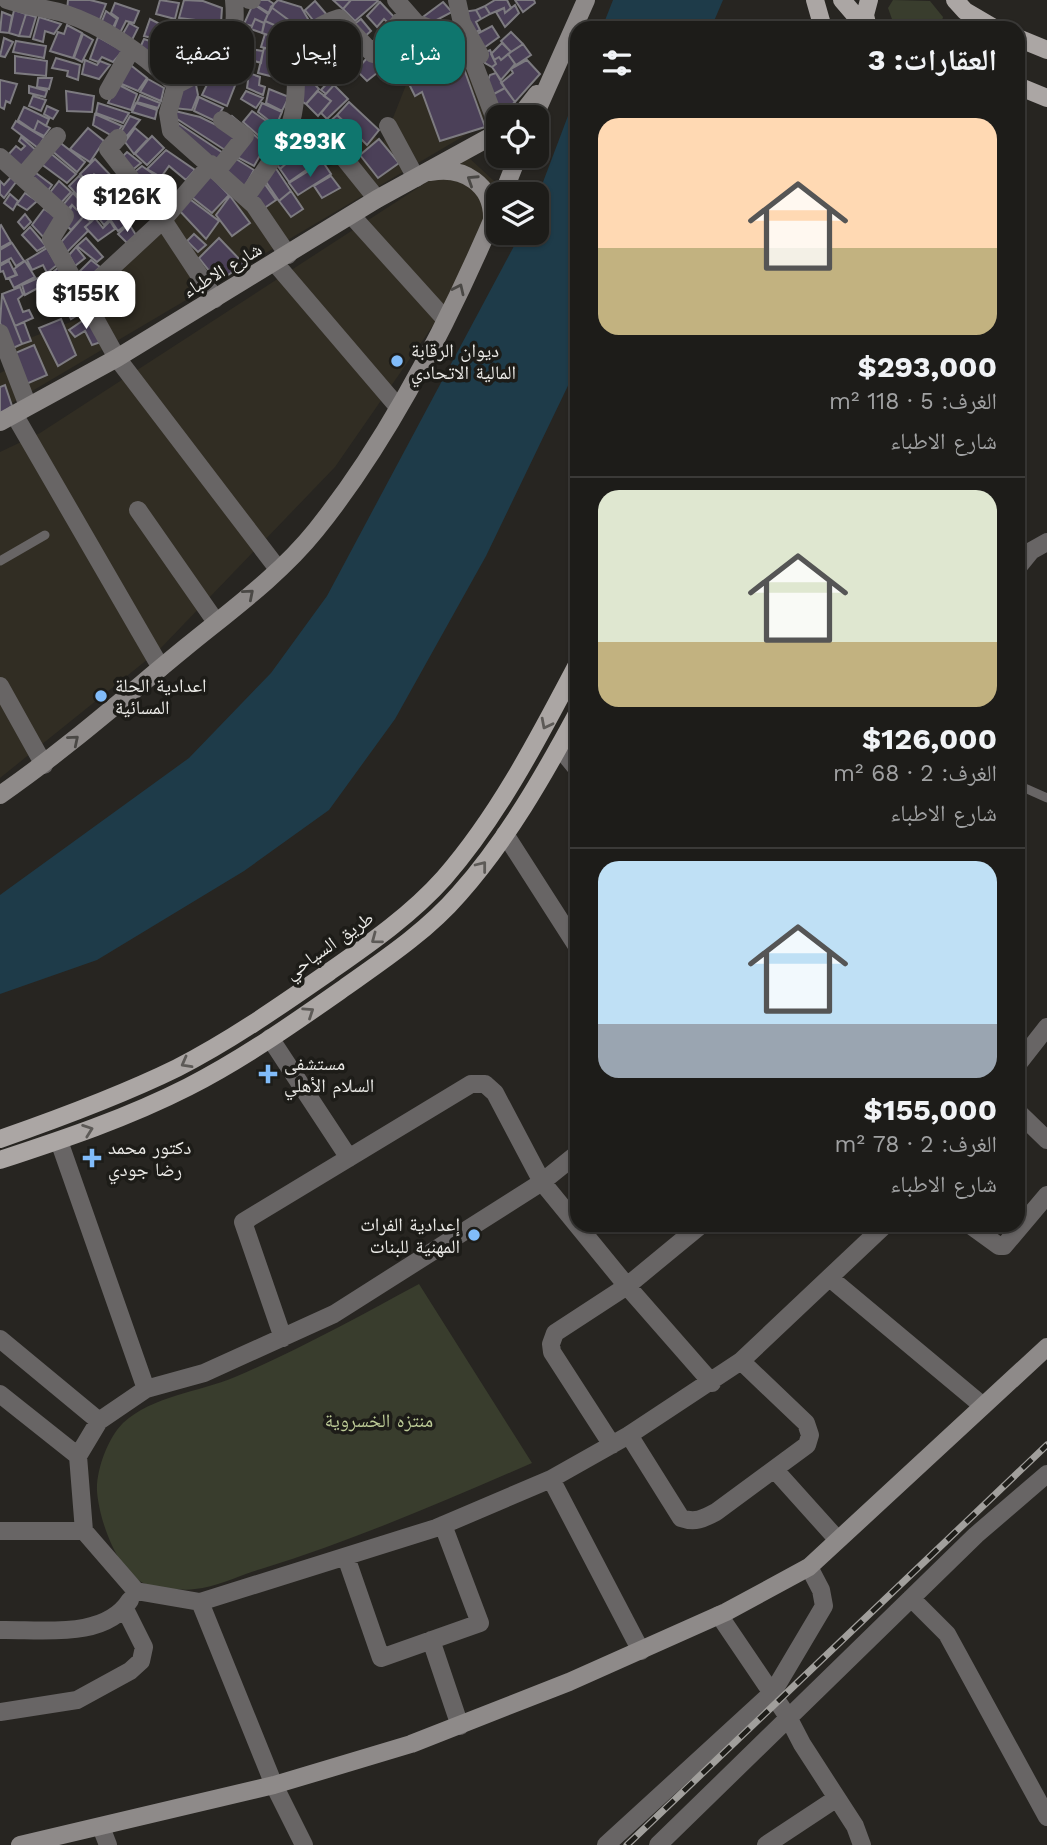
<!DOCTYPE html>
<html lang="ar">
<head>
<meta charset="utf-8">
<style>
  body { margin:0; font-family:"Work Sans","Noto Naskh Arabic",sans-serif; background:#2a2926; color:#f1f3f6; direction:rtl; height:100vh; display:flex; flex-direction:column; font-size:26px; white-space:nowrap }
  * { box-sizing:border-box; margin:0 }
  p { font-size:23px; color:#a0a1a2 }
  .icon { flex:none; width:38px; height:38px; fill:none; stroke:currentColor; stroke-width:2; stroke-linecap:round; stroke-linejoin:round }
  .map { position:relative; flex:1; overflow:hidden; direction:ltr }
  .panel { position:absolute; left:570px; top:21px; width:455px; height:1211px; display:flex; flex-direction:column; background:#1d1c19; border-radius:21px; box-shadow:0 2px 5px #0004,0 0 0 2px #3b3a38; direction:rtl }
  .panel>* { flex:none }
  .guide { position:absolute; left:21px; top:21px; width:444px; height:63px; direction:rtl; display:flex; gap:14px }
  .buttons { position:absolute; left:486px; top:105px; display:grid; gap:14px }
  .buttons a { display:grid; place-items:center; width:63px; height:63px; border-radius:14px; background:#1d1c19; box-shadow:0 2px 5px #0004,0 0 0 2px #3b3a38; font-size:35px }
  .price { position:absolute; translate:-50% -60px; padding:0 16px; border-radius:14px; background:#fff; color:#222; font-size:23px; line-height:46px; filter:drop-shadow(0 2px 4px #0008) }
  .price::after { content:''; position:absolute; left:50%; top:42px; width:21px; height:16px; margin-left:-10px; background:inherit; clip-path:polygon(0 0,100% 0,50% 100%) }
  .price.on { background:#0f766e; color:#fff }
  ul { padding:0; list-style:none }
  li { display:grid; align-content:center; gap:14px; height:371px; padding:0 28px }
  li+li { border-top:2px solid #3b3a38 }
  li span { display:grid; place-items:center; height:217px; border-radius:21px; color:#555 }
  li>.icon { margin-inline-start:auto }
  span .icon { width:126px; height:126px; fill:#fffc; stroke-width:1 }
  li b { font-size:30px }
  h2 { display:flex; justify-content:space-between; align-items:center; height:84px; padding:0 28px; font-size:30px }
  .chip { padding:0 24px; border-radius:21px; background:#1d1c19; box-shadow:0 2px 5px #0004,0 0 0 2px #3b3a38; font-size:24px; line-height:63px }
  .chip.on { background:#0f766e; color:#fff }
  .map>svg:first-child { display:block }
  .built { fill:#312d23 }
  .green { fill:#393d2d }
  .water { fill:#1e3b49 }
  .building { fill:#4b4058; stroke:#7d7b80; stroke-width:2 }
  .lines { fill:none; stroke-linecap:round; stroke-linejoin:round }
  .lane { stroke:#686565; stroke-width:9 }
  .street { stroke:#686565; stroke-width:18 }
  .secondary { stroke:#8e8a89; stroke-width:18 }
  .primary { stroke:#aba6a4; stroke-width:18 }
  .rail-casing { stroke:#a19f9c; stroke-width:7 }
  .rail { stroke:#1d1c18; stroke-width:4.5; stroke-dasharray:13; stroke-linecap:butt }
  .oneway { stroke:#4a4845 }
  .oneway2 { stroke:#5d5a57 }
  .poi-dot { fill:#81bcfa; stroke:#1d1c18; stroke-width:2.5 }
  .labels { text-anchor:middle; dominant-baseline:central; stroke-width:7; stroke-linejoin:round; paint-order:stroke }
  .street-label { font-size:19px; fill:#edece9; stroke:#1d1c18 }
  .poi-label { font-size:19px; fill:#edece9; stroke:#1d1c18; text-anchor:start }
  .park-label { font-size:19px; fill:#becd98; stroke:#1d1c18 }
</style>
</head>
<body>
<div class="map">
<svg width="1047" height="1845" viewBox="0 0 1047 1845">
  <rect width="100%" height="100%" fill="#272521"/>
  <path class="built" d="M469,45L501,114L0,410V373L6,370L2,349L96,312L95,282L209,168L234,204L276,171L290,194L304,179L339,162L326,143L349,113L383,143L410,75Z
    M467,156L508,194H499V230L335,467L158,651L0,778V452L40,433Z"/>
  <path class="green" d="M893,0L930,1L943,17L940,28H900L893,22L888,8Z
    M419,1284L532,1463C443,1502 354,1540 261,1569C240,1575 217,1587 195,1589C183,1591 166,1588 153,1586C119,1581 99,1520 97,1491C96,1470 108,1438 123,1423C152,1396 199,1392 235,1377C298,1350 358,1317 419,1284Z"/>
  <path class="water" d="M613,0H723L711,28H602Z
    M577,92V367L486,556L395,719L329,810L244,871L97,960L0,994V895L189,758L271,673L327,596L521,233H537V198Z"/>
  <path class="building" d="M68,0H90L106,4L99,22L67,10Z
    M160,0L179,3L175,19L156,14Z
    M184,0L203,1L222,8L221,23L179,18Z
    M255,0H268L274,4L269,13L253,3Z
    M278,0L301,7L311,24L299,31L290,21L271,7Z
    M333,0H351L343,9Z
    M351,0H377L378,1L355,21L343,9Z
    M495,0H507L511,8L505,13L504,8L490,14L485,6Z
    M515,0H534L535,3L523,12Z
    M315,1L328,16L316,24L305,10Z
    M380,2L397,20L392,27L384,19L377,27L367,16Z
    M443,2L452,12L429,24L423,17Z
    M115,3L139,11L134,23L126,21L119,35L112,33L118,18L111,13Z
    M253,4L268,14L264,23L255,19L252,26L244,24Z
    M515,5L519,13L505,27L496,12L504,8L505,13Z
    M485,6L490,14L481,19L476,10Z
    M271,7L290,21L299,31L295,34L265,21Z
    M14,10L26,14L19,36L9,33Z
    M476,10L481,19L476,22L480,30L474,33L463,12Z
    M106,11L117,19L111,32L100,26Z
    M2,12L12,16L9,33L0,32Z
    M26,14L36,17L30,37L19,36Z
    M39,17L61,24L54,34L45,31L43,42L33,39Z
    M150,19L172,30L164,41L144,36Z
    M255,19L264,23L262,33L251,29Z
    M361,19L371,31L363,38L352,26Z
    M265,21L295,34L286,41L262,33Z
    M197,22L221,25L218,43L202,38L203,33L196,31Z
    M129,23L138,28L129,46L120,39Z
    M67,25L82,33L73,58L50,51L58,32L64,34Z
    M401,25L409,32L398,46L390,39Z
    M492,26L499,37L481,50L475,35Z
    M328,28L342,42L331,54L313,35Z
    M172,30L186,35L181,46L164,41Z
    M436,32L460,46L457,54L432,43Z
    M511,32L523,44L511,52L501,41Z
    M83,34L93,40L82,62L74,58Z
    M265,34L286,41L282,52L261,47Z
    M313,35L322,44L310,54L302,51Z
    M98,37L123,51L113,62L102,57L98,62L90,59Z
    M4,38L13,42L5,57L0,56Z
    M144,39L159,44L149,59L138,52Z
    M388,40L405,58L395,68L387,58L382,63L374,55Z
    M16,41L46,46L44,58L13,52Z
    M422,42L431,51L409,73L395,68Z
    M162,43L169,47L161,67L151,61Z
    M432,43L454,55L426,71L420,64L433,51L428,46Z
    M502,43L511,52L501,60L499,57L494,60L491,54Z
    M233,44L250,49L246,61L229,52Z
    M523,44L531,55L516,65L508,54Z
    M204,45L216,49L211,58L200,55Z
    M343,45L351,54L341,66L332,57Z
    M264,48L282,52L278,78L258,73Z
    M170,49L181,51L170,74L162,69Z
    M250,49L263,51L261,63L248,59Z
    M317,49L322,54L327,50L331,54L322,64L310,54Z
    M490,50L496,64L492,67L485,63L482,54Z
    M181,51L209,64L178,81L170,74Z
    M354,53L361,61L351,71L343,66Z
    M508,54L515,64L501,80L492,67L496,64L494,60L499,57L501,60Z
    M15,56L47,61L46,76L15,73Z
    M369,56L382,69L367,81L356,70Z
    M330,57L339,66L333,73L324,65Z
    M456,57L463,66L485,127L440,141L422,92L415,96L408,82Z
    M56,58L80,65L78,80L67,76L68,71L52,68Z
    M230,59L244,67L237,82L224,74Z
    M85,60L97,65L100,61L110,65L99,79L82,74Z
    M527,60L540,74L515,102L501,83L513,73L511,69Z
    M128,63L147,78L138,91L117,82Z
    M324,65L333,73L324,83L317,74Z
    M312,69L317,77L309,81L308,77L297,83L298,78Z
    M213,72L236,83L227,106L202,95Z
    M249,73L260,77L259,85L265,87L263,95L247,88Z
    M496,73L505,88L490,96L486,85L490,75Z
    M308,77L319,89L306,104L295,98L297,83Z
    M38,78H52L49,89L37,87Z
    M148,79L164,88L161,101L140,92Z
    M0,80L17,84L10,103L6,101L4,109L0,107Z
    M195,80L198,95L192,110L173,108L179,87Z
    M330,80L334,85L326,94L321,90Z
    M117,84L137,94L131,110L108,103Z
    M334,85L348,99L327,119L321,113L331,101L324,96Z
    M29,86L47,91L45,97L29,93Z
    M505,88L515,102L499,116L490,96Z
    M269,89L289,97L282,111L266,103Z
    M66,91L94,96L92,112L67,111Z
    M246,91L263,98L256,108L241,99Z
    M318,91L331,101L318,116L306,104Z
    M140,95L160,103L158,108L137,102Z
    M33,96L46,100L41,111L29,106Z
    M199,97L223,108L215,121L194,111Z
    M349,102L379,130L367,145L337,115Z
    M98,103L129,113L123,123L96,113Z
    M136,103L157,110L155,119L132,112Z
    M262,103L282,112L276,126L258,112Z
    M47,106L58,111L53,119L44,114Z
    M24,107L49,119L46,126L38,121L34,131L18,120Z
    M175,111L200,117L237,135L225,150L174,117Z
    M252,111L275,127L267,143L243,122Z
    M95,114L122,126L114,137L93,125Z
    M337,115L354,131L345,139L327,124Z
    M130,116L140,120L127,136L121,132Z
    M232,116L266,145L254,166L235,156L248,136L228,121Z
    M16,121L44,138L38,148L12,128Z
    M38,121L50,128L44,136L34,131Z
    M175,121L223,153L215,162L174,130Z
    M88,128L104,141L90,162L70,149Z
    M135,128L148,139L134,154L125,142Z
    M287,134L303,135L310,145L298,156L295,153L286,160L288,162L280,169L275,162Z
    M152,136L164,148L147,165L135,154Z
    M21,137L37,151L22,167L8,155L16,146L21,150L25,146L19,141Z
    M379,139L399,163L378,178L360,155Z
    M58,141L85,162L77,172L51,150Z
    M310,145L322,159L289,182L280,169L288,162L286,160L295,153L298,156Z
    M166,150L195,170L186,180L169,166L161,177L147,169Z
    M49,152L76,174L67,183L40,163Z
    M127,152L141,163L130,172L119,160Z
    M233,157L254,170L243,190L221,170Z
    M95,159L117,182L110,186L94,174L87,182L80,174Z
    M323,162L331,174L298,195L289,183Z
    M273,164L291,191L279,201L264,179Z
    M142,166L173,188L162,207L132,174Z
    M32,170L52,185L47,192L28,175Z
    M208,173L229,195L212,213L189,195Z
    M79,176L101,204L91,211L69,186Z
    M331,176L340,188L322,198L314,186Z
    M11,177L16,182L4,198L0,194V181L4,185Z
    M262,180L276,200L263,209L251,194Z
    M59,181L71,192L61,203L48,195Z
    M100,181L112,190L101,201L92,189Z
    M291,191L303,209L291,217L279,201Z
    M25,193L37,201L27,210L17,204Z
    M73,193L84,205L77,210L72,205L67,210L62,206Z
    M10,194L18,201L13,210L4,203Z
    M230,196L250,223L232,236L216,215Z
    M113,197L124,212L120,215L127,224L118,231L110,219L104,225L94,212Z
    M187,197L219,221L206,239L177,208Z
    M72,205L77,210L82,206L95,218L91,222L84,216L71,230L64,223Z
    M44,209L61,220L46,240L32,225Z
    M25,214L31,222L24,229L18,222Z
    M84,216L91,222L85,227L88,231L67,252L61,242Z
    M95,218L103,228L110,221L115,229L98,241L85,227Z
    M129,224L136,235L127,243L118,234Z
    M1,225L11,242L0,248V226Z
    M30,227L46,246L37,251L22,235Z
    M194,234L206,245L198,252L187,241Z
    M86,238L103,257L97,262L77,246Z
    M219,238L244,264L218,282L199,258Z
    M12,243L24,261L16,266L11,258L0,264V250Z
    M76,247L85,258L75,266L69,255Z
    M47,248L57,265L47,273L43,265L32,270L27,260Z
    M91,260L100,267L87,279L79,272Z
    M9,261L16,275L6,279L3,271L0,272V266Z
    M25,261L35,277L14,288L9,278L17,275L14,269Z
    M59,267L71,289L55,300L49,294L55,289L47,277Z
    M45,275L49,282L25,295L22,285Z
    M20,287L23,295L18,299L23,312L29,310L33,318L15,326L2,294Z
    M74,292L84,311L71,319L61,300Z
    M2,294L22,344L11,349L0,323Z
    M88,317L101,342L92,345L85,331L75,337L69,330Z
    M61,319L76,355L58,366L39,328Z
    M24,322L31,341L22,344L15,326Z
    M34,345L47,375L24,385L13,354Z
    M5,385L12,406L0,415V387Z"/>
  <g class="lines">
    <path class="lane" d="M0,561L45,535
      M1018,785L1047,798"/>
    <path class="street" d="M7,0C27,7 47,8 66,14C106,27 146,57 176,85L168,113L171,131L254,205L288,255
      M249,0H252
      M396,0L416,23L442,33L468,48L493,114
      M457,0L462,23L480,55
      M176,85C220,63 239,53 234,0
      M108,91L131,50
      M388,126L416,178
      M287,131L314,133L340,153L377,199
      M118,138L108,149L163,220L215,299
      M0,157L65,216L51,239L117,358L278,569
      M218,170L245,136L222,120
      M22,177L57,136
      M246,197C263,173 281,150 291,122C305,77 278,37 339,18L373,54L407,13
      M352,216L445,319
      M275,263L398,407
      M83,294L163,220L211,164
      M0,333L28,406
      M14,414L161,668
      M138,510L216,622
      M1018,567L1031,551L1047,542
      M0,686L44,765
      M559,747L578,770
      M505,834L578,948
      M270,1038L349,1158
      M1018,1064L1047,1027
      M1018,1112L1047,1140
      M59,1141L146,1389
      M578,1153L542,1182L334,1314L204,1373L146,1389L99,1421L78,1456L84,1531L136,1591L200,1602L436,1528L551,1479L629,1435L741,1361L885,1225
      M970,1225L999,1246H1004L1047,1195
      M831,1279L983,1406
      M283,1338L243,1222L471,1084H485L495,1093L542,1182L627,1286L712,1383
      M0,1339L99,1421
      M0,1394L78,1456
      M629,1435L681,1518C695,1523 703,1519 716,1512L807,1445L810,1435L806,1423L741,1361
      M612,1445L552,1352L551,1344L555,1333L627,1286L701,1225
      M775,1470L837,1539
      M551,1479L641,1651
      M0,1531H84
      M346,1557L381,1658L480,1623L443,1525
      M911,1598L947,1634L1047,1817
      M200,1602L274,1785L304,1845
      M719,1615L788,1717L802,1744L855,1826L862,1845
      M0,1630C41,1629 105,1640 130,1600
      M431,1640L460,1726
      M0,1712L77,1700L130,1671L141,1661L144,1647L125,1609
      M101,1827L108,1845
      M606,1845L773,1692L824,1606L821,1590L809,1567
      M658,1845L976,1535L1047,1474
      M766,1845L837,1798"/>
    <path class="secondary" d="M519,117L537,94
      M534,117L586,0
      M431,172C464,166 493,185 492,219
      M503,194L518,156
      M0,422L117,358L377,199L499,132
      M0,795C65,750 125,697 186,647C230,611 280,575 316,530C390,438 453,313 499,204
      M20,1845L274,1785L411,1744L569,1682L726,1612L809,1567L1047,1347"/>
    <path class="primary" d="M815,0L823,28
      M842,0L866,28
      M955,0L965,11L994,28
      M868,28L865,15L869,0
      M1018,38L1047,50
      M1018,86L1047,98
      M0,1139C60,1118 120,1096 177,1068C230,1041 280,1006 329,972C369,944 411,915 444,878C499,815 539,737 578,663
      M0,1160C64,1139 127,1118 188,1087C243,1059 294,1023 344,988C385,959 427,931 459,894C507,840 544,775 578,712"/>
    <defs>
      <path id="rail" d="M627,1845L1047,1445"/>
    </defs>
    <use href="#rail" class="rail-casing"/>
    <use href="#rail" class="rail"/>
  </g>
  <defs><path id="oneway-chevron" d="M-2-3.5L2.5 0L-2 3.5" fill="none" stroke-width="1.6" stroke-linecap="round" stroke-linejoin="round" transform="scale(1.75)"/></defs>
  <g class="oneway">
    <use href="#oneway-chevron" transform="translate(472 180) rotate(-147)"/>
    <use href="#oneway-chevron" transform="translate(459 289) rotate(-65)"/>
    <use href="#oneway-chevron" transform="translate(249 594) rotate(-41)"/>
    <use href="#oneway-chevron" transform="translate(74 740) rotate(-40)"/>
  </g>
  <g class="oneway2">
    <use href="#oneway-chevron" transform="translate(546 724) rotate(117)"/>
    <use href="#oneway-chevron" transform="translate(482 866) rotate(-52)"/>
    <use href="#oneway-chevron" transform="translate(376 939) rotate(143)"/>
    <use href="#oneway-chevron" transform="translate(309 1012) rotate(-34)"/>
    <use href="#oneway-chevron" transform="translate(186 1063) rotate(151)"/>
    <use href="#oneway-chevron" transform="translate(88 1130) rotate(-20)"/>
  </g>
  <g class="poi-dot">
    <circle cx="397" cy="361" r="7"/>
    <circle cx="101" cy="696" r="7"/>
    <path d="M264.5 1063.5h7v7h7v7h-7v7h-7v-7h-7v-7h7z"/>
    <path d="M88.5 1147.5h7v7h7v7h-7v7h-7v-7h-7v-7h7z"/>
    <circle cx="474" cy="1235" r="7"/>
  </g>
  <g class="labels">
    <g class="street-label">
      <text transform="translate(222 270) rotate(-31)">شارع الاطباء</text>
      <text transform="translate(329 945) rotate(-35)">طريق السياحي</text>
    </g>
    <g class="poi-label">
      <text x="411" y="350">ديوان الرقابة<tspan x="411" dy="22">المالية الاتحادي</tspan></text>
      <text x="115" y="685">اعدادية الحلة<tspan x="115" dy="22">المسائية</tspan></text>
      <text x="284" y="1063">مستشفى<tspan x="284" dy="22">السلام الأهلي</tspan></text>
      <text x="108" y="1147">دكتور محمد<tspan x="108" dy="22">رضا جودي</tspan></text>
      <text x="460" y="1224" text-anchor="end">إعدادية الفرات<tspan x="460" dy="22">المهنية للبنات</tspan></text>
    </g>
    <g class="park-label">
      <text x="379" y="1420">منتزه الخسروية</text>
    </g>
  </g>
</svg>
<div class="buttons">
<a><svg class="icon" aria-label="locate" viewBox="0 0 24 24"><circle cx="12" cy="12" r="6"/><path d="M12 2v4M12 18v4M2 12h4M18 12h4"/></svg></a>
<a><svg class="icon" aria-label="layers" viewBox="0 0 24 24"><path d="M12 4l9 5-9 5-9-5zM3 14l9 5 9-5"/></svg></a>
</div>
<b class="price on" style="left:310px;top:179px">$293K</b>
<b class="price" style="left:127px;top:234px">$126K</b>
<b class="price" style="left:86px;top:331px">$155K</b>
<div class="guide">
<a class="chip on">شراء</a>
<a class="chip">إيجار</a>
<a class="chip">تصفية</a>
</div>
<section class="panel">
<h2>العقارات: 3<svg class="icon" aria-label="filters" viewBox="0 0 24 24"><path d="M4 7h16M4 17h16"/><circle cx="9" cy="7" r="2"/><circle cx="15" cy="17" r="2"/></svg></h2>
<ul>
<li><span style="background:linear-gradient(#ffd9b3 60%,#c2b280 0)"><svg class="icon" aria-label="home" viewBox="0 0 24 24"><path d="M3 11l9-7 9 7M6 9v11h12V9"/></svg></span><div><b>$293,000</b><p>الغرف: 5 · 118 m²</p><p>شارع الاطباء</p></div></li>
<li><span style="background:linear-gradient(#dfe7d0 70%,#c2b280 0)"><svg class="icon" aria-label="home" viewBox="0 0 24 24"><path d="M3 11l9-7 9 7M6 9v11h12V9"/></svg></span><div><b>$126,000</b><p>الغرف: 2 · 68 m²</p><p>شارع الاطباء</p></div></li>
<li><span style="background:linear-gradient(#bfe0f5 75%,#9aa5b1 0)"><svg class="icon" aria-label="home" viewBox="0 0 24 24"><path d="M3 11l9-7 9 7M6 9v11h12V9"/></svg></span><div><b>$155,000</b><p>الغرف: 2 · 78 m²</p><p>شارع الاطباء</p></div></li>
</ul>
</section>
</div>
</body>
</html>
